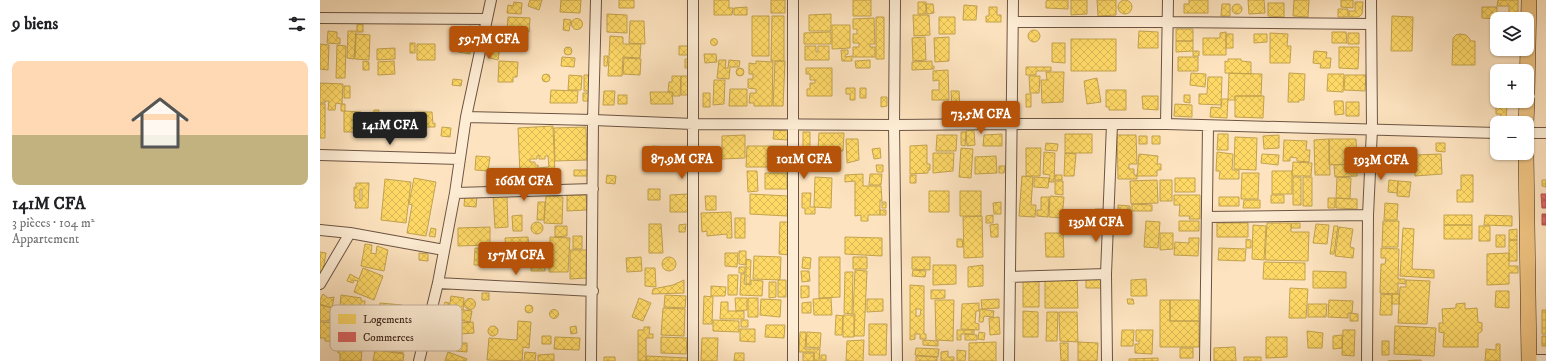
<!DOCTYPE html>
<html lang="fr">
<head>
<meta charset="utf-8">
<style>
  body { margin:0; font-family:"IM FELL DW Pica",serif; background:#f6f6f6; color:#202124; height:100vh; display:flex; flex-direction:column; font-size:15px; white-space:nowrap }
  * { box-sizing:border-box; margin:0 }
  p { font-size:13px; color:#757577 }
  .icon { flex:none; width:22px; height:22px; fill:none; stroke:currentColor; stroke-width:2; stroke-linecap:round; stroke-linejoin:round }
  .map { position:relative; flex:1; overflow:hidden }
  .panel { display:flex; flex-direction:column; background:#fff; width:320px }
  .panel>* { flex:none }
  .buttons { position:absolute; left:1170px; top:12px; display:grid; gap:8px }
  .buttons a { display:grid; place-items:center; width:44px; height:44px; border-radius:8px; background:#fff; box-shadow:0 1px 3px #0004; font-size:20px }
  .price { position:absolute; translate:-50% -34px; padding:0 9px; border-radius:4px; background:#b45309; color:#fff; font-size:13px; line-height:26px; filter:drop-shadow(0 1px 2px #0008) }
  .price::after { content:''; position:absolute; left:50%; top:24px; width:12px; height:9px; margin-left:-6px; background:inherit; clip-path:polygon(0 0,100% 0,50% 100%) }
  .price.selected { background:#222; color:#fff }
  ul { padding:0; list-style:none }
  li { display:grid; align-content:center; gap:8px; height:212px; padding:0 12px }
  li span { display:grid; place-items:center; height:124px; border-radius:8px; color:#555 }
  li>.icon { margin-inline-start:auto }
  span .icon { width:72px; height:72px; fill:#fffc; stroke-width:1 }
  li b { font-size:17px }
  h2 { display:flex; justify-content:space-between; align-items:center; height:48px; padding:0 12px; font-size:17px }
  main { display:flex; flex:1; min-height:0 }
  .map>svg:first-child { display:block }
  .homes { fill:url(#homes-cross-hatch); stroke:#c4a34f; fill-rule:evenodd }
  .shops { fill:url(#shops-cross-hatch); stroke:#ae524f }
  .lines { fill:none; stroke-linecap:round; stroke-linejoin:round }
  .minor-casing { stroke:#6c5443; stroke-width:12 }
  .primary-casing { stroke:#3b241a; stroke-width:16 }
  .minor { stroke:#feedd5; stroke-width:10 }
  .primary { stroke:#eec280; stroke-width:15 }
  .key { fill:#feedd5; stroke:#c4b19d; stroke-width:1 }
  .key-label { font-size:11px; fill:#3b241a }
</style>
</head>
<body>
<main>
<section class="panel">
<h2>9 biens<svg class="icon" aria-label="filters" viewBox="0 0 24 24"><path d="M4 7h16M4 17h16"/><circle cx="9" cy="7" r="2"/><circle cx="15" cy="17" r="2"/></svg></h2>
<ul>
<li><span style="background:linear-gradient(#ffd9b3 60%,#c2b280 0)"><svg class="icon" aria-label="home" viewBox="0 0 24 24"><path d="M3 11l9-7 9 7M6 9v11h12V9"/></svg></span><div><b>141M CFA</b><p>3 pièces · 104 m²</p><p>Appartement</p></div></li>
</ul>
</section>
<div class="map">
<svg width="1226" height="361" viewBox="0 0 1226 361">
  <defs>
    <pattern id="homes-cross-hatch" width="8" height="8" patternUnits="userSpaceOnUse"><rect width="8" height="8" fill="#ffd966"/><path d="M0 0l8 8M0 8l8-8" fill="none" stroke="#dbba58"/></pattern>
    <pattern id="shops-cross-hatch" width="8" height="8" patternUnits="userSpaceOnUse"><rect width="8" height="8" fill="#e06666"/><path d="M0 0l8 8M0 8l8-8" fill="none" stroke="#b75453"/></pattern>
  </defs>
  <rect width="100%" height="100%" fill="#fde3bf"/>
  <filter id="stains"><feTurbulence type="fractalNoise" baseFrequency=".005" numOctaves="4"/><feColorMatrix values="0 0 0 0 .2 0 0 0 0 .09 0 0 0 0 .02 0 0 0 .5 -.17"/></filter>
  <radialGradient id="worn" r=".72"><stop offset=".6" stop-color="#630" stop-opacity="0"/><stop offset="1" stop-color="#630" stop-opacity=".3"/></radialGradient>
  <path class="homes" d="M798 7a7 7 0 1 1 14 0a7 7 0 1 1-14 0Z
    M210,0H222L219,10L208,6Z
    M241,0H261L260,13L240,12Z
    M299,0H314V8H299Z
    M394,0H409V8H413L412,15H394Z
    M451,0H465V13H451Z
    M533,0H551V16H533Z
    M729,0H748V9L726,8V1Z
    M751,0H767V14L751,15Z
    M777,0H796V15L778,16Z
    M869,0H888V13H864V4H869Z
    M928,0H944L945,13L929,14Z
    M974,0H989L988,17L973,16Z
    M1021,0H1033V8L1021,7Z
    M1178,0H1198V16H1189V6H1177Z
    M194,2L202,3L201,14L187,13L188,5L193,6Z
    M598,2H606V14H598Z
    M1035,2H1043L1042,14L1039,17H1029V11H1035Z
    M948,3H964V17L948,16Z
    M606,4H613L614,13L607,14Z
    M902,4H910V16H901Z
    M912 9a5 5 0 1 1 10 0a5 5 0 1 1-10 0Z
    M644,5L657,6L656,20H643Z
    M427,7V15H414V8Z
    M669,7H677V15H681V22H666V16H669Z
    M1162,7H1177V19L1162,18Z
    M1018,9H1028V17H1018Z
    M287,14L307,15V33L287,32Z
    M511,14V31H489V15Z
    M593,15H609L610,35L594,36Z
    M432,16H449V56H432Z
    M452,16H464V61H451Z
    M1072,16L1093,17L1092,51H1071Z
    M188,17L210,18L209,32L187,31Z
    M556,17H564V59H556Z
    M619,17H635V34H619Z
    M554,18L555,44H550V47H555V57H533V47H539V43H533V34H537V29H533V19Z
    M251.5 24a5.5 5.5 0 1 1 11 0a5.5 5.5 0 1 1-11 0Z
    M244,19L251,20L249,31L243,30Z
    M310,21H324L325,44L309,43Z
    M37,24H43V32H37Z
    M512,25H530V48L512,49Z
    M149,26L155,27L153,36H148Z
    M856,29H873V41H856Z
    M708 36a6 6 0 1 1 12 0a6 6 0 1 1-12 0Z
    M8,31L17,32V38H20V44L7,43Z
    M28,31H36L34,59L27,58Z
    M819,31L838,32V48H818Z
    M511,32V44H484V33Z
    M906,32V55H883V38H900V33Z
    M1012,32H1026L1027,43H1012Z
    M950,33L968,34L967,46H971L970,63H950Z
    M1028,33H1039V44H1028Z
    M36,34L50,35L49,60L35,59Z
    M906,34H913V48H906Z
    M934,34H947V42L934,43Z
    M1140,34L1146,35L1150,39V41H1155V65H1132L1133,38L1136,35Z
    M290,36L303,37V44H321L320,58L303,57L302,76H288Z
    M605,37L606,60L593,61L592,38Z
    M629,37V61L615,62L614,38Z
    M390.5 42a3.5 3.5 0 1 1 7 0a3.5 3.5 0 1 1-7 0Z
    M751,39H796V71H751Z
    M856,41H873V51L856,52Z
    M90,43H95V53H90Z
    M139,43L152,45L150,54L138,52Z
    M732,43H745V63L732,62Z
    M0,44L9,45L8,70L0,69Z
    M97,44H115V60H97Z
    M17,45L26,46L25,78H16Z
    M173,45L180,46L178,60L170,58Z
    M359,46H370V55H359Z
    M485,46H496V52H498V46H509V60H485Z
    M1019,47H1039L1038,69L1019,68Z
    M244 51a4 4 0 1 1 8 0a4 4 0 1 1-8 0Z
    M75,48V59L57,60V49Z
    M521,50H528V54L525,55V57L532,56V61H522Z
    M873,51H879V56H873Z
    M994,51L1007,52L1006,58H1011L1010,68H1000L1001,64L993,63Z
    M384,54H396L397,62L385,63Z
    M284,56H288L287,66H284Z
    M242,57L255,58L254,67L241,66Z
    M858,57H878V71H858Z
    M304,58L321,59L320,75L303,74Z
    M365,59H369V68H365Z
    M908,59H921V61L931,62V74L905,73V61L908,62Z
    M399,60H406L405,68H408L409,60L420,61L419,67H410L409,79L397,78Z
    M550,60V68H536L535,61Z
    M43,61L49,62V70H43Z
    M74,61L75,74L58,75V62Z
    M179,61L198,62L197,77H193V82H178Z
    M436,61L453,62L452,106H434V103H429L430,93H436V89L428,88V79H433V74H429V63L436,64Z
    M455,61H465L463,106H453Z
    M612,61V66H614V69L592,70V62Z
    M706,67H731V71H716V75H706Z
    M486,68H512V96H487V89H490V83H495V80H490V74H486Z
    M416 72a4 4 0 1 1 8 0a4 4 0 1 1-8 0Z
    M628,70L629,100H612V90H619V80L613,81V71Z
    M726,72H744L743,102L722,103L721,80H727Z
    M871,73L886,74L885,87L870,85Z
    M909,73L942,74L941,96H915V100H908Z
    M969,73L985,74L984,100H979V102H968Z
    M1008,74H1024L1023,92L1007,91Z
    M222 78a4 4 0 1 1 8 0a4 4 0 1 1-8 0Z
    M249,75L262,76L261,90H248Z
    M264,75H270V91H264Z
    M1025,75H1046L1045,91L1024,90Z
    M352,76H361L360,96H353V92H348L349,82H352Z
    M361,76H371V95H361Z
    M709,76H720L719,93H710Z
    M888,77H902L901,105L879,104V94H887Z
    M777,78L781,102L767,104L764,81Z
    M133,79L142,80L141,86L132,85Z
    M394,80H405L404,104L393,105Z
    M0,83L23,84L22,104L16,103L15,110H8L9,101H5V103H0Z
    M1171,84H1177V96H1172Z
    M24,86H30V98H24Z
    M526,88H535V100H530V94H526Z
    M540,88H546V98H540Z
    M410,89H427V106H409Z
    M231,90L258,91L257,103H230Z
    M786,90H806V110H789V107H786Z
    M284,91H295L294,105H283Z
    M631,91H639L640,107H632Z
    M330,92H352L353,104H331Z
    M263,93H269V101H263Z
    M383,93H390V107H383Z
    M706,94H711V107H706Z
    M298,95H307V104H298Z
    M864,95H870V103L864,102Z
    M822,96H838V110L823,109Z
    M915,96H944L943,118L915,117Z
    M561,97H567V106L561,107Z
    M902,99H908L907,118L890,117L891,107L901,108Z
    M1014,101H1023L1024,114L1015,115Z
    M1026,102H1039V116H1026Z
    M0,104H5V138H0Z
    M21,104H25V111H21Z
    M855,104L872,105V117L854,116Z
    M1176,107H1187L1186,118H1180L1181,114H1176Z
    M54,110H59L58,116H53Z
    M24,111L41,112V132H24Z
    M95,112H112L113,124L115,123V127H95Z
    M60,117V136H53V118Z
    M233,126L235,174H233L234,180L209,181L208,174H200L198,128ZM219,155V159H225V156H228L229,167L218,168V165H215V162H210V159H217V156Z
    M122,127L131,128L130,137L121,136Z
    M266,127L267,160L235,161L234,128Z
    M454,130L468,131V140L453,139Z
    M654,130L655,145L647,146L646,131Z
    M483,132H490V151H483Z
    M641,132H646L645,146L641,145Z
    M499,133H524L523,151L498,150Z
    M682,134V146H663L664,135Z
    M745,134H772V153H745Z
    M898,134H908V150H897Z
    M425,135V158L402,159V136Z
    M617,135H637L636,151H616Z
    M797,135H816L817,164H809V169H814V175H817V179H798Z
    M959,135V148L944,149L943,136Z
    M819,136H827V144H819Z
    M832,136H840V144H832Z
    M915,137L937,138L936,170L914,169Z
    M526,139H538L539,160L527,163Z
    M1009,139L1010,175H995L994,140Z
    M1009,139H1036L1037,157L1031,158V164L1009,165Z
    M964,140L987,141L986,150H990L989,162L977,161V158L970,157V161H963Z
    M726,143L738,144L737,151L725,150Z
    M1116,143H1125V152L1116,151Z
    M607,145V164H610V170H608V173L590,174V146Z
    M332,146L352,147V159H332Z
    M427,146H468L469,167H426Z
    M560,148L561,158L554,159L552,149Z
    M641,148L653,149L651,178L639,177Z
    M706,148H721L720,176H706Z
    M724,152L735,153L734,182H729L730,175L723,174Z
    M897,152L913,154L912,170H919V179H899L900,171H896Z
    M613,153H634L633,171L613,173Z
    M745,153L756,154L754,176H744Z
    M819,154L838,156L837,164H841V170H837V176H817Z
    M942,154L959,155L958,165L941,163Z
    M1121,154L1122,174L1095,176L1094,155Z
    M156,156L170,157L168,171L155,170Z
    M676,156L677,173L655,174V157Z
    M352,160L353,168L332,170V162Z
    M973,162L992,163L991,176H972Z
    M1037,164V176L1015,177L1014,165Z
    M556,165H563V172H557Z
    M679,166H685L684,173H679Z
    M254,170H269V176H254Z
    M427,171H437L438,191L428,192Z
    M952,171H972V194H952Z
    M445,173H467V189H445Z
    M922,173H939L938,199H921Z
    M543,174V186H561L562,201H560V215H548V221H541V215L535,216V181L525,182V175Z
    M550,174H562L561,185H549Z
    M287,175L296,176L295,184L286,183Z
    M590,175H596V183H590Z
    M735,175H742V180H735Z
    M1141,175H1153V202H1137V190H1141Z
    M702,176L713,177L711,205H716L715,217L699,216Z
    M495,177L512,178L511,208L494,207Z
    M714,177L729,178L728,188L714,187Z
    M973,177H981V205H973Z
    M983,177H992V206H983Z
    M1017,177L1031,178L1030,199L1016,198Z
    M94,178L116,182L106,236L87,233L92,205L89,204Z
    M855,178H875V192H855Z
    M65,179L91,182L86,223L61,220Z
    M837,180L838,203L811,204L810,181Z
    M840,180H852V201H840Z
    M1069,180L1078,181L1077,193L1068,192Z
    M1222,180H1226V187L1222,186Z
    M735,181H743V195L735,194Z
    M1078,181L1091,182L1089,197L1077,196Z
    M36,183H49L48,208H35L36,201H34V187L36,188ZM40,189H42V200H40Z
    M328,189H340V200H328Z
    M609,191H629V212H609Z
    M640,191H661V216H640Z
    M482,193H491L490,207H495V214H485V208H482Z
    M145,194L157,195L156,207L144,206Z
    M368,194V212H350V195Z
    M430,194L468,196L467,216L430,214Z
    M173,195H187L188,227L175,228Z
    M247,195H266L267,210L247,211Z
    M854,195H880V219H869L870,216H859L860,205H854Z
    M951,195H964V203H951Z
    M226,196L243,197L242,224L224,223Z
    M385,196H396V210H386Z
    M730,196L744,197L742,218L729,217Z
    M721,197H729L728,217L717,216V210H721Z
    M899,197H919V206H899Z
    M1008,198H1015V208H1008Z
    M1016,198L1037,199V209L1016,208Z
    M924,200H940V208H923Z
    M218,202H225L224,220H217Z
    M562,202H566V208H562Z
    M681,202V214H674L673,203Z
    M1065,203L1078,204L1077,220H1064Z
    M812,204L832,205V211H812Z
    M798,205L810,206V218H798Z
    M775,209H783V217H775Z
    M560,210H566V215H560Z
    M411,212L412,238H407V234L387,236V231L382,232L381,213Z
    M202,215V231H193L192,216Z
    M673,215V223H666V216Z
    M1124,215H1152V225H1124Z
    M1165,215L1192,216V226L1164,225Z
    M662,216L663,257L644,258L643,217Z
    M415,218H425V238H415Z
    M826,221L840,222L838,248L824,247Z
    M859,221H879V231H859Z
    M1063,221H1079L1078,247H1062Z
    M460,222H471L470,255L459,254Z
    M211 228a6 6 0 1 1 12 0a6 6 0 1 1-12 0Z
    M897,223H928V237H897Z
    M947,223H971V232H989L988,261L945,260Z
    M972,223H980V228H971Z
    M329,224H341L343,253H329Z
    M366,224L365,232H359V225Z
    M678,224V237H671L670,225Z
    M996,224L1009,225L1007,244L993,243Z
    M933,225L946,226L944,260L932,259Z
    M1124,225H1152V239H1124Z
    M235,226H247V236L235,237Z
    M1014,226H1018L1014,254H1010Z
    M1159,226H1170V241H1159Z
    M170,227V245L138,246V228Z
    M1019,227L1033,229L1030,247L1034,248L1033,258L1015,256Z
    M111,228L116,229L115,237L109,236Z
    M1083,228L1094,229L1092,269L1114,270V278L1080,276Z
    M1197,229V240H1189V230Z
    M725,233H743L744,257H726Z
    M840,233H853V249L840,250Z
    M1176,235H1185V247H1176Z
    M253,236H262V249H253Z
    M208,237L210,264L187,265L185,238Z
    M230,237L250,238L248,272H229Z
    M525,237L562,238V256L525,254Z
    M869,238H879L878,256L854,255L855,242L869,243Z
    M637,239H642L643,247H637Z
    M926,239L931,240V248H926Z
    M1189,240H1197V261H1189Z
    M45,244L52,245L51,253L56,254L57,246L68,250L64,271L41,266Z
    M211,245H224L225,271H211Z
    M155,248L169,249V265H154Z
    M899,248L926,249L925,261L898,260Z
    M1061,248L1079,249L1078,279H1085V284L1078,283V294L1060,293L1061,264H1065L1066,258H1061Z
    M250,250H267V278L250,279Z
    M419,251H426V265L419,264Z
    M0,252L6,253L2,276L0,275Z
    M99,253L108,254V261L99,260Z
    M405,253H418L417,267L405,266Z
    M1189,253V266H1198V273H1189V284L1167,285V254Z
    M434,256L461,257L460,280L433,279Z
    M342 264a7 7 0 1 1 14 0a7 7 0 1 1-14 0Z
    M321,257L322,271L307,272L306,258Z
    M483,257L491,258L490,269L482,268Z
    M499,257H520V297L499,298Z
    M533,257H547V269H533Z
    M592,257H610V270L592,269Z
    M426,259L431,260L430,284H426Z
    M944,262L985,263V280L943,279Z
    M613,265H636V284L613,285Z
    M663,265V286L648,287V267Z
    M419,267H425V273H419Z
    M43,268L63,276L54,300L34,292L38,281L34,280L33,283L27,281L30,274L39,279Z
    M325,268H335L336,287L325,286Z
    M535,270L547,271L544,336H534L535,314H533Z
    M593,270L606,271L605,277L592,276Z
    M481,271H489L490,281L482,282Z
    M993,271L1026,272V288H993Z
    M525,272H533L532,314L524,313Z
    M421,274H425L424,284L431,285V280L443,281L442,296L420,295Z
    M408,275H418L417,295H408Z
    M757,276L758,308H725V277Z
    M766,276L783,277V288H766Z
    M703,277L719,278V307H703Z
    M826,279L827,296H811V280Z
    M364,280V293L332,294L333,289L353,285Z
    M458,280H466V297H458Z
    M1086,280L1110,281L1107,324L1078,323L1080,287H1086Z
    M449,282H456V297L449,298Z
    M590,285L604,286V334H606V339H600V334H595V339L590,340ZM596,309H601L600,316H596Z
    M391,286L406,287L405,296H391Z
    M481,286H489V297L481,298Z
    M970,288L988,289L986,318H969Z
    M611,290H625V298L611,299Z
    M1176,291H1189V308L1175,307Z
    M162,293H169V300H162Z
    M3,294L8,298L14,297L12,308L0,304V300Z
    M1061,294L1072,295V315H1060Z
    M1072,294H1079V304H1072Z
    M21,295L41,298V301H45L43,323L19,321Z
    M345,295L366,296L365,308L344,307Z
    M131,296L144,298L143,310L152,311L150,322L139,320L138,331L126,329Z
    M384,296L393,297L392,324H383Z
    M319,298L331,303L323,321L312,317Z
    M415,298H427V310L416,311Z
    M428,298H438V317H428Z
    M511,298L512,315H494L493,299Z
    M144.5 304a5.5 5.5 0 1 1 11 0a5.5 5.5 0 1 1-11 0Z
    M441,299L461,300L460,317L440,315Z
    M547,299H563V311L547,312Z
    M679,299V308L662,309L661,300Z
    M807,299H813L814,304H808Z
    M615,300H634L633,341L616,340Z
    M840,300H850V321H879V347H840Z
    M850,300H879V321H850Z
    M1009,300L1033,301L1032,313H1028V318L1008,317Z
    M125,302L129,303L128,311L123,310Z
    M401,302H408V311H424V319H400Z
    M491,302V313H482V303Z
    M60,303L82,305L80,326L58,324Z
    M659,303V311H656L655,323L659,324V330L641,329L642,304Z
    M1145,303V309L1157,308L1158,322L1162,323V331L1158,334V347H1123L1124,333L1119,332V323H1123L1122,309L1136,308V304Z
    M988,304H1007L1006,317H988Z
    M205 309a4 4 0 1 1 8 0a4 4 0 1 1-8 0Z
    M0,305L12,308L9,321H0Z
    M343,308L365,309L364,336L341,335Z
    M660,309L674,311L673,317L664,316L663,322H659Z
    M229.5 314a4.5 4.5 0 1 1 9 0a4.5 4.5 0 1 1-9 0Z
    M1222,310H1226V334H1222Z
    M703,311L718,312V337H703Z
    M727,312H738L737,341H726Z
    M739,312H757L758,342L740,341Z
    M1030,313L1038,314V321H1030Z
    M516,315L523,316L522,335H515Z
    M523,315H534V337H523Z
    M679,317L680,334L670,335L669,318Z
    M393,320L419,321V332L393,331Z
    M421,320H428V327H421Z
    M198,321L211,322L209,348L203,347L202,361L167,360L169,338L197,340Z
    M0,322L17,323L16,337H20L19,342L5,341V338H0Z
    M153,322L154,333L140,334L139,323Z
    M59,324L64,325V327L68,328V325L86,327L85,339H82V342H84L83,353L57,349L58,340H65V336H58Z
    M549,324H567L566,355H549Z
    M446,325H465L464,338L445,337Z
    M256,326L257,333L251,334L250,327Z
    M1075,326L1116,328L1114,356L1074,354Z
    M168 331a5 5 0 1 1 10 0a5 5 0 1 1-10 0Z
    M324,327H330L329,334H333V338H326V361H318V330H324Z
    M420,329H435V342L420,341Z
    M637,330H654V334H641V340H637Z
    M802,330H814L813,346H801Z
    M816,330H833L832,354L815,353V344H819V341H816Z
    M1023,330H1035L1034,356L1022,355Z
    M987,331L1003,333L1002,348H988Z
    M480,332H486L485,349H500L499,361H494V352H479Z
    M487,332L501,333L500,348L486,347Z
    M659,332L665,333L664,340L658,339Z
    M645,334L657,335V340H645Z
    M1022,335V348L1013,349V336Z
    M222,336H231V344H222Z
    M1222,336H1226V346H1222Z
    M235,337L260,338L259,350L234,349Z
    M341,337L367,338L366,354L341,353Z
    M946,337H967V357L946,358Z
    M382,338H398L397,361H381Z
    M544,340L543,361H526L527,341Z
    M603,340L618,341V346L603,345Z
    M1062,341H1069V355H1062Z
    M676,342V361H649V343Z
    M758,342L778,343L777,361H758Z
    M137,343H147V352L136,351Z
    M740,343H748V361H741Z
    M1176,344H1180V361H1165L1166,349L1176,350Z
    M18,347L42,349L41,361H20V353H18Z
    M915,347L916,361H894V348Z
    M596,348L619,349L618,357L595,355Z
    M860,348H873V358H860Z
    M55,350L84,354L83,361H53Z
    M637,350L646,351L645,361H637Z
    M628,351V357H634V361H621V352Z
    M128,352L147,359L146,361H125Z
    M205,352L216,353L215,361H204Z
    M415,353H424V361H414Z
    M483,353H494V361H483Z
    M234,354V361H218V355Z
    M501,355H506V361H501Z
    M327,356L367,358V361H326Z
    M596,356L617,357V361H596Z
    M284,357H295V361H284Z
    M924,357H941V361H924Z
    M838,358V361H809V359Z
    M1101,360V361H1068Z"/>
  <path class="shops" d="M1221,194H1226V208H1222Z
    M1222,214H1226V225H1222Z"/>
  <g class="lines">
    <defs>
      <path id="minor" d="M575,0L574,125L577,361
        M0,18L167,19
        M693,22H849L1051,24
        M146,117L273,120L373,124L574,125L692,124H846L1177,133
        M846,124L848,0
        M1207,133H1226
        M0,155L139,159
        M135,193L273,189
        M887,217L1048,215
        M0,230L30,233L124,250
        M690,277L786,274
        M118,283L273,291
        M0,284L30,233
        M1210,360H1226
        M99,361L118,283L135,193L146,117L171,0
        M271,361L273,120L276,0
        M373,361V0
        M473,361V0
        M689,361L693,0
        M787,361L786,274L792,124
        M885,361L888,126
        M1047,361L1048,215L1052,129L1051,0"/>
      <path id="primary" d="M1207,92L1209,0
        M1206,123L1207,101
        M1206,153L1209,361"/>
    </defs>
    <use href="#minor" class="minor-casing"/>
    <use href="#primary" class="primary-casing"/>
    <use href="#minor" class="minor"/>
    <use href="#primary" class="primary"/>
  </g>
  <rect x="10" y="305" width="132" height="46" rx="6" class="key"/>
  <rect x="18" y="314" width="18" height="10" fill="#ffd966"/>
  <rect x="18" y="332" width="18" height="10" fill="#e06666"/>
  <g class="key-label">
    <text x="43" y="323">Logements</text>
    <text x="43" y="341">Commerces</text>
  </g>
  <rect width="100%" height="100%" filter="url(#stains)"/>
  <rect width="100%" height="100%" fill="url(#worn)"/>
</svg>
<div class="buttons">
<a><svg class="icon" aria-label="layers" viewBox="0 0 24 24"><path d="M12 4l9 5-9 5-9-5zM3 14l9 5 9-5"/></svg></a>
<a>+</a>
<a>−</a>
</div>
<b class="price" style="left:169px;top:60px">59.7M CFA</b>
<b class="price" style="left:661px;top:135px">73.5M CFA</b>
<b class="price selected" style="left:70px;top:146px">141M CFA</b>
<b class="price" style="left:362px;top:180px">87.9M CFA</b>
<b class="price" style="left:484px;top:180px">101M CFA</b>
<b class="price" style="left:1061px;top:181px">193M CFA</b>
<b class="price" style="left:204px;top:202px">166M CFA</b>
<b class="price" style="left:776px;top:243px">139M CFA</b>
<b class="price" style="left:196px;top:276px">157M CFA</b>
</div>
</main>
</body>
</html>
